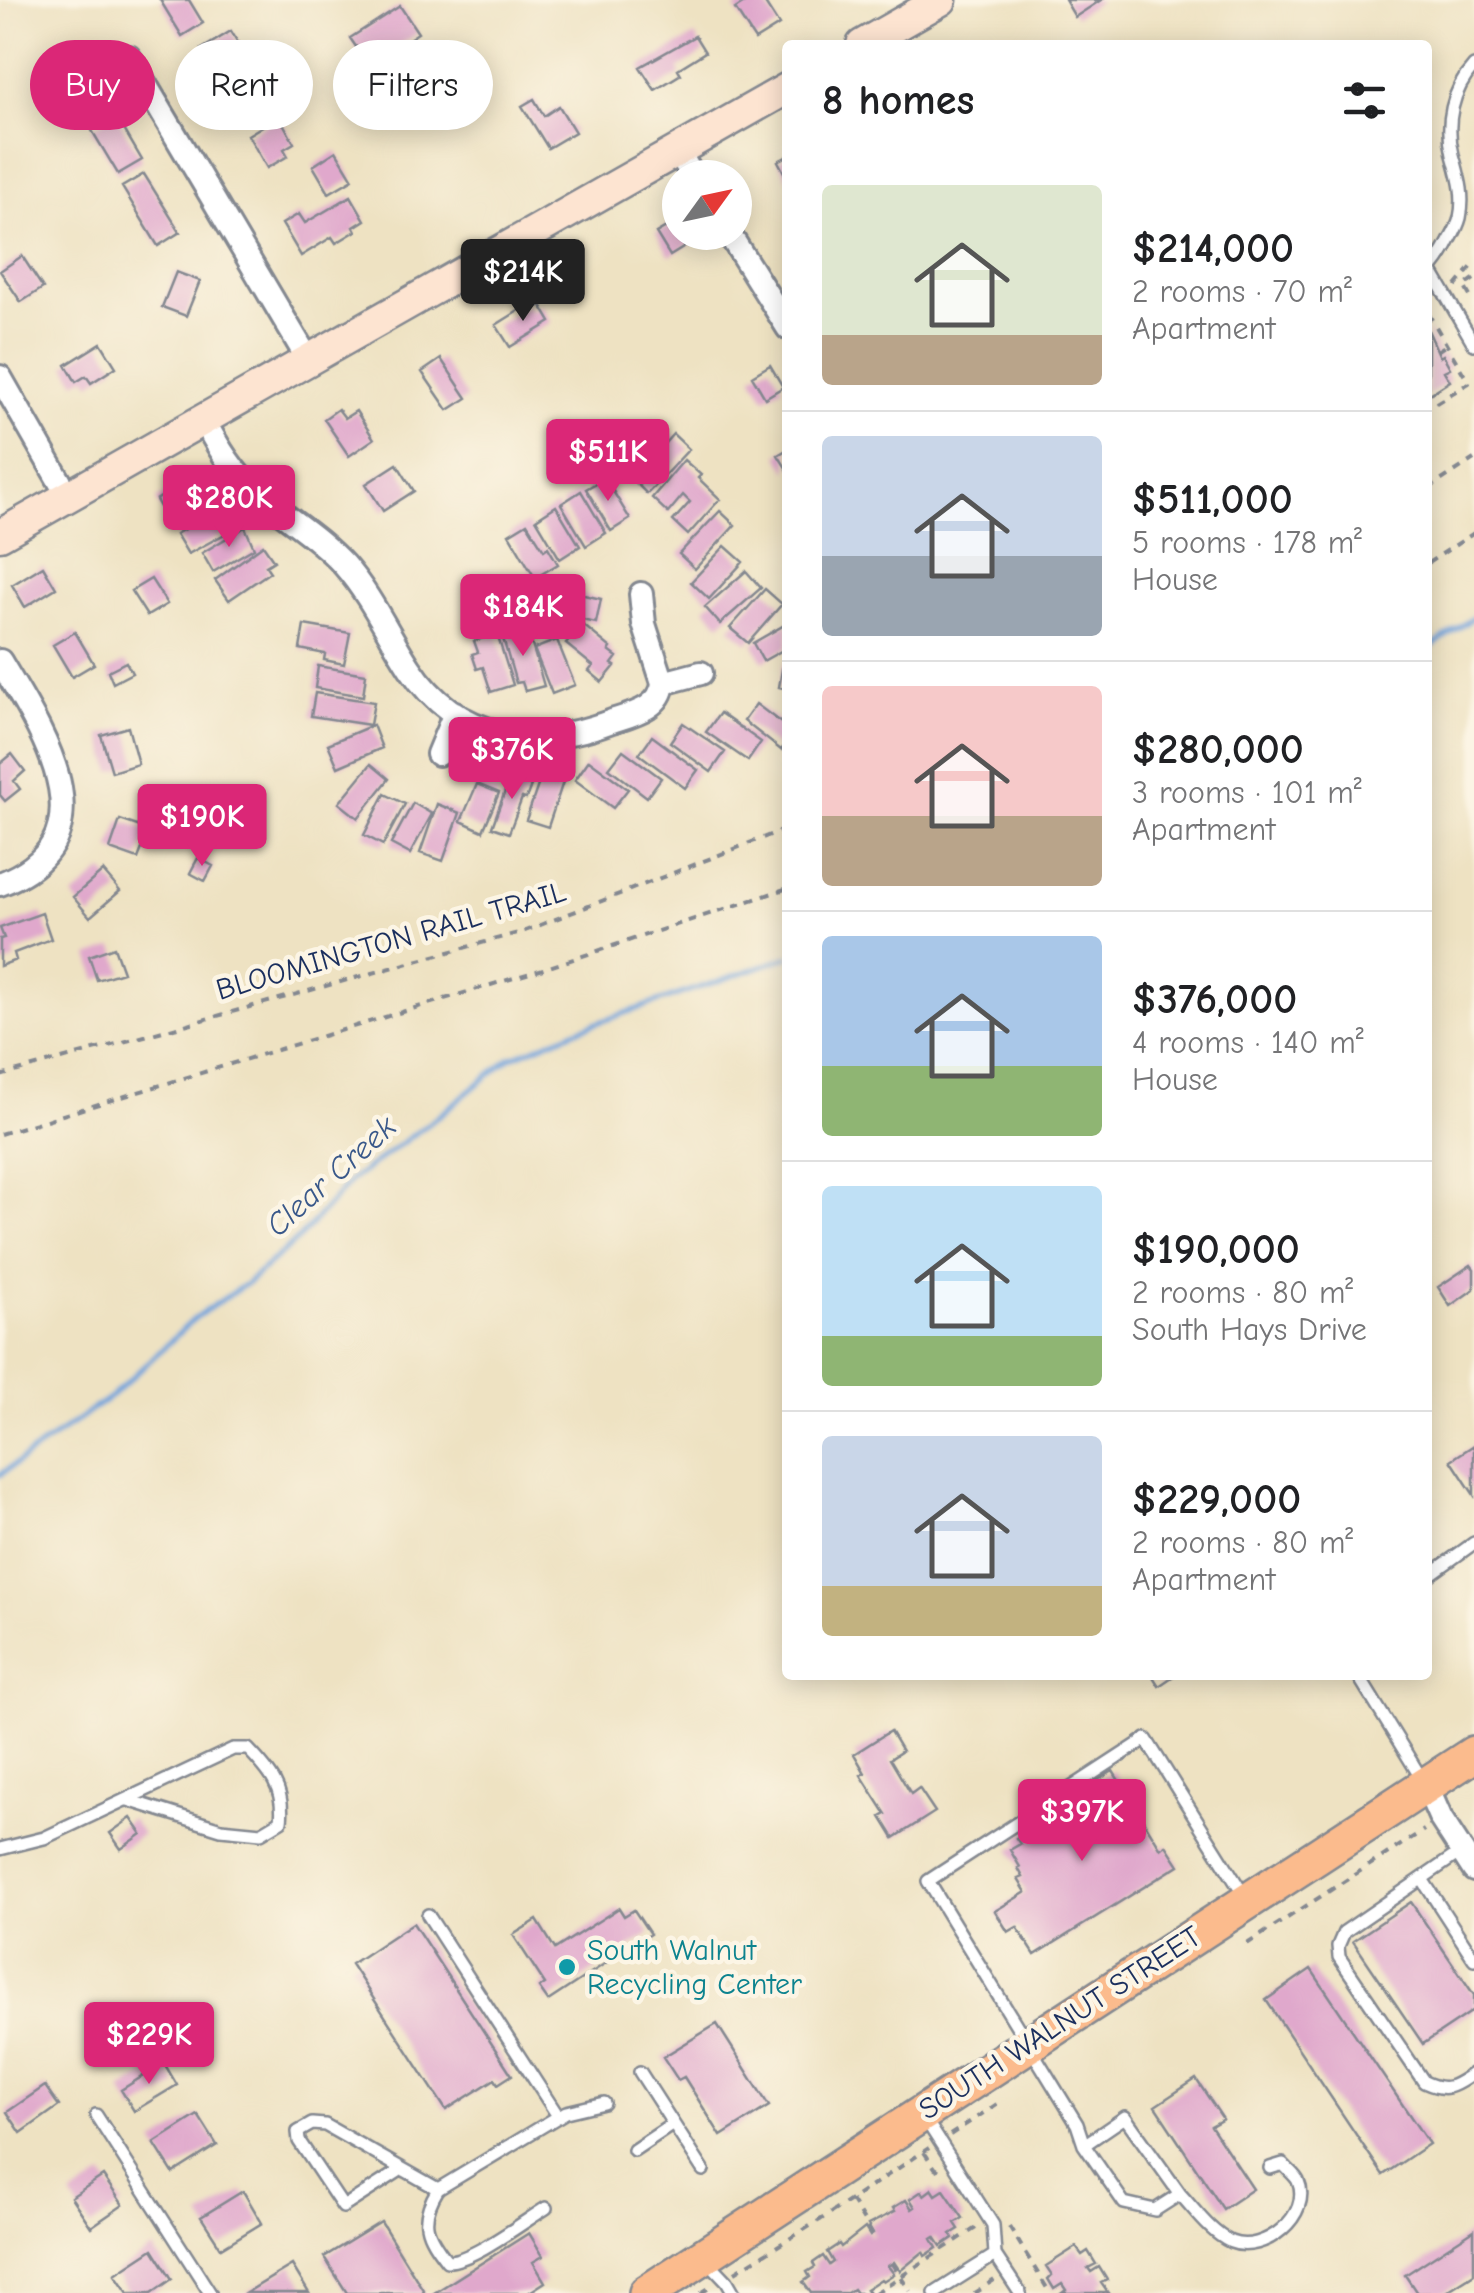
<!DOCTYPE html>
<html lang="en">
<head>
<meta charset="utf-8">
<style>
  body { margin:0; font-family:"Comic Neue",sans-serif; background:#f6f6f6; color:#202124; height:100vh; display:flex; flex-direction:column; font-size:38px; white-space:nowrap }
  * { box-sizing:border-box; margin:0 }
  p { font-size:32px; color:#757577 }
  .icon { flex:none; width:55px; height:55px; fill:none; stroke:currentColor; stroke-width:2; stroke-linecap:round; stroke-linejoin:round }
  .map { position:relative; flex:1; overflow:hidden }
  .drawer { position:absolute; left:782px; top:40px; width:650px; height:1640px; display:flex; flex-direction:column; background:#fff; border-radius:10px; box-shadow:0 5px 25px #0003 }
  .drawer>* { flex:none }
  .top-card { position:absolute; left:30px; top:40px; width:602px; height:90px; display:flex; gap:20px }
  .needle { width:65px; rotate:57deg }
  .controls { position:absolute; left:662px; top:160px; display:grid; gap:20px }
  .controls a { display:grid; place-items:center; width:90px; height:90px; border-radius:50%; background:#fff; box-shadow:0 5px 25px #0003; font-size:50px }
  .price { position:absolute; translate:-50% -85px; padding:0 22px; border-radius:10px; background:#db2777; color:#fff; font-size:32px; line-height:65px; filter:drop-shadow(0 2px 5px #0008) }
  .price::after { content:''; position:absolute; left:50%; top:60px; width:30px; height:22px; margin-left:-15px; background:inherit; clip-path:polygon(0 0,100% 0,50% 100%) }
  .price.on { background:#222; color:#fff }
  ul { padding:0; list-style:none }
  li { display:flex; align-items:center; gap:30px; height:250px; padding:0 40px }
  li+li { border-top:2px solid #e0e0e0 }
  li span { display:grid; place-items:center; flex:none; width:280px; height:200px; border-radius:10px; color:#555 }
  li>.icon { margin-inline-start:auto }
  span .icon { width:120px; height:120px; fill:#fffc; stroke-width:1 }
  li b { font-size:42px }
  h2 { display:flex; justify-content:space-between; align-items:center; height:120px; padding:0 40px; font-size:42px }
  .tag { padding:0 35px; border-radius:45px; background:#fff; box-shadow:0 5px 25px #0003; font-size:35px; line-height:90px }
  .tag.on { background:#db2777; color:#fff }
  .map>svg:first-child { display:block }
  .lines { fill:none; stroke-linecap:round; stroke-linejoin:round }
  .stream { stroke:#70a3dc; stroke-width:5 }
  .building { fill:#e0a8cc }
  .lane-casing { stroke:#848890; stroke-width:16 }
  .street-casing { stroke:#848890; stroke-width:28 }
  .secondary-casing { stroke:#848890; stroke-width:35 }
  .primary-casing { stroke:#848890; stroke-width:40 }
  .path { stroke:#848890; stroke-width:4; stroke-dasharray:8 8; stroke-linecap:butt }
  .lane { stroke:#fff; stroke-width:11 }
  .street { stroke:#fff; stroke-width:22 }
  .secondary { stroke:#fde4d1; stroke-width:30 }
  .primary { stroke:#fbbb8d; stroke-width:35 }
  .culture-dot { fill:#0f9aa8; stroke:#fcf5e5; stroke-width:4 }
  .labels { text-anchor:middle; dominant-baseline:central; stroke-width:9; stroke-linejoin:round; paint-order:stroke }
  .street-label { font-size:30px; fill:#1b2f5e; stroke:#fcf5e5 }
  .culture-label { font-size:30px; fill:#0d838f; stroke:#fcf5e5; text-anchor:start }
  .water-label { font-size:32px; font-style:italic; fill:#39588a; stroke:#fcf5e5 }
</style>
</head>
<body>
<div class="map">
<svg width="1474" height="2293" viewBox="0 0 1474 2293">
  <rect width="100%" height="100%" fill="#fcf5e5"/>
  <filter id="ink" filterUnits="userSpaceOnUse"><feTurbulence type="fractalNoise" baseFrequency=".01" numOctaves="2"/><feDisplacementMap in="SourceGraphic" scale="20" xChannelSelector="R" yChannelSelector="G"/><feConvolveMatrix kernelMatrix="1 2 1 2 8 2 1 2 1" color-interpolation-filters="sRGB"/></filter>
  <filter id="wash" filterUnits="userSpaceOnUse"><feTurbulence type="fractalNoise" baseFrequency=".0048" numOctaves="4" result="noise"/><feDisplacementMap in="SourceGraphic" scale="40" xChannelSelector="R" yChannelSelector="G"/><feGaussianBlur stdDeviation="2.25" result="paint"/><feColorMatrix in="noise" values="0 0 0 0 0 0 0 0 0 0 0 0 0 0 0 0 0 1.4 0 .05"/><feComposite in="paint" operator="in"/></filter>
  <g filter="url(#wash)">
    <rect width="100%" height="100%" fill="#eee2c2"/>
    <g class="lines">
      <path class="stream" d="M1428,649L1474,617
        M0,1475L113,1395L195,1318L247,1283L299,1238L350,1181L436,1118L510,1058L582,1028L788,957"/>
    </g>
    <g id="blocks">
      <path class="building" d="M160,0H189L203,23L182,36Z
        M749,0H763L779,25L755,40L735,9Z
        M1065,0H1101L1075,17Z
        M400,6L418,33L383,56L393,71L372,85L354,59L361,54L350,38Z
        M231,31L262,83L234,101L202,49Z
        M695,36L705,52L678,69L681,74L655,90L640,67Z
        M72,45L93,81L73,93L62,73L67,70L58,54Z
        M534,99L544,116L559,106L575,132L548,148L522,106Z
        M115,114L142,160L118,174L91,129Z
        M279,116L294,143L284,149L288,156L267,168L248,135Z
        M336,151L353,179L329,193L313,166Z
        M788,156V180L778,161Z
        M144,174L180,232L158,246L122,187Z
        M351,196L365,220L354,227L356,231L336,243L332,237L301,256L282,224L299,214L305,223Z
        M680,219V232H709L670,256L656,233Z
        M22,256L43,288L21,302L0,271Z
        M176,272L200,281L186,316L162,307Z
        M528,305L531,311L541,305L551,322L510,347L496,325Z
        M1428,330L1440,357L1443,355L1450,368L1444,371L1450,381L1428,395Z
        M101,343L116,367L91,383L86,376L76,382L66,365Z
        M441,359L467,398L448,410L422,372Z
        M770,365L783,387L765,398L752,376Z
        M338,409L345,418L356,411L374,439L349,456L324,419Z
        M673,434L689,449L647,494L636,483L643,476L635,469L654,449L657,452Z
        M788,449V471L778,455Z
        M684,460L701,475L698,478L720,499L688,535L673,521L690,502L683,495L668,513L652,498Z
        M397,464L414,491L383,511L366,484Z
        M605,478L630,519L611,531L586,489Z
        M195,481L199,489L203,486L213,502L195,513L192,507L168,521L156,500L181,485L183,488Z
        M581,491L606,533L586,546L561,504Z
        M556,506L580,546L560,559L536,519Z
        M220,509L232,530L188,554L176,534Z
        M720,511L735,525L695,569L679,554Z
        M527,523L544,550L548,547L558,564L535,578L509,534Z
        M245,527L254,548L213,572L202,553Z
        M263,545L274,561L266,566L270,572L229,600L215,580Z
        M725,546L743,562L709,599L691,582Z
        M43,566L56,588L25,607L12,585Z
        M746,571L761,588L720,624L705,607Z
        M151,579L167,604L147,616L131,591Z
        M550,587L601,599L596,623L544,611Z
        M765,589L782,604L748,643L730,628Z
        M788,623V647L763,661L753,643Z
        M582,624L611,648L609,651L617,657L612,664L615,666L602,682L589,671L593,666L566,644Z
        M304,625L350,633L344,664L324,660L325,654L300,649Z
        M527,628L544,686L525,691L522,682L516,683L502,635Z
        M75,632L94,664L72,677L53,645Z
        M497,634L513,685L491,692L483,667L477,669L472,654L478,652L474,641Z
        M557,640L575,685L552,694L534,649Z
        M126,662L132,673L113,683L108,671Z
        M783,664H788V689L779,687Z
        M318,666L366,674L363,696L315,688Z
        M315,693L374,702L370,725L311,716Z
        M756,704L788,728V742L781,750L744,721Z
        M720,713L761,742L748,761L706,732Z
        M683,723L725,752L711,772L670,742Z
        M373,725L382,748L338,767L328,744Z
        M128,727L138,764L112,772L101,735Z
        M652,736L698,770L685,788L639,754Z
        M623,750L661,778L647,797L609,768Z
        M12,754L25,771L14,781L20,789L5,801L0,795V764Z
        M589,760L628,789L613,808L575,780Z
        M371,764L389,779L358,818L339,803Z
        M543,771L564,779L548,827L526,820Z
        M512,772L533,780L526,799L522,798L509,833L492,827Z
        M477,784L499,793L483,831L461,821Z
        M385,794L405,804L383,845L364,835Z
        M413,803L432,814L410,854L391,844Z
        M437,804L460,813L443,861L420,853Z
        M120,820L149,830L138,859L110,849Z
        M198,858L213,866L205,881L190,873Z
        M103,871L120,891L90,917L73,897Z
        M42,913L51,939L14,953L16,960L0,966V939L4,938L0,928Z
        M114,947L123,972L97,980L89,956Z
        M1471,1265L1474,1269V1289L1450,1306L1438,1287Z
        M1474,1445V1495L1451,1460Z
        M1152,1675H1175L1159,1686Z
        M890,1731L902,1751L890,1759L911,1794L919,1788L935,1812L894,1838L881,1817L886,1814L861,1775L865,1773L854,1754Z
        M1113,1771L1161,1849L1166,1845L1179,1865L1035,1955L1017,1927L1008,1932L995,1911L1026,1892L1018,1879L1023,1877L1018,1868L1020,1867L1010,1850L1020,1844L1016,1838L1087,1793L1084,1789Z
        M131,1818L142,1834L121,1849L110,1833Z
        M1411,1902L1474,1995V2010L1423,2044L1353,1941Z
        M619,1908L624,1916L634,1910L650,1934L548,2001L539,1988L545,1984L513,1935L537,1920L555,1949Z
        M413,1923L512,2075L498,2084L495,2079L446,2110L351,1964Z
        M1311,1969L1429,2144L1383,2175L1266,2000Z
        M717,2024L769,2106L721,2136L684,2077L678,2080L663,2057Z
        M164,2063L177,2085L134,2111L121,2090Z
        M1196,2079L1223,2119L1211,2126L1253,2189L1223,2209L1155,2106Z
        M45,2086L59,2106L21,2133L7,2112Z
        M198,2115L217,2145L173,2173L154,2143Z
        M103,2176L123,2205L91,2227L71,2197Z
        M932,2189L936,2195L944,2190L963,2218L955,2223L959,2229L951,2234L953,2238L941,2246L935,2237L932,2239L937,2248L925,2256L923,2252L900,2271L894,2262L888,2266L894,2274L883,2281L881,2279L866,2289L868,2291L865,2293H856L853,2289L847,2293H811L803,2282L810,2277L807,2272L815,2267L813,2263L823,2256L829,2265L833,2262L827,2252L839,2244L841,2247L865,2228L870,2236L873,2234L868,2225L895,2211L893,2208L906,2200L912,2209L915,2207L910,2199L922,2191L924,2195Z
        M243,2191L262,2223L221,2248L201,2217Z
        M381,2222L425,2293H347L324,2257Z
        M1474,2230V2274L1444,2293H1417L1405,2275Z
        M529,2233L543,2256L533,2262L545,2282L528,2293H434Z
        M1076,2247L1082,2255L1088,2251L1096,2264L1088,2268L1091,2272L1099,2267L1107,2280L1101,2283L1108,2293H1062L1066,2290L1062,2284L1054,2289L1048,2279L1052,2275L1046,2266Z
        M153,2249L172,2279L152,2293H128L115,2274Z
        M292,2265L309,2293H246Z"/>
    </g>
  </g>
  <g filter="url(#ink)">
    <use href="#blocks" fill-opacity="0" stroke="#848890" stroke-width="2.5"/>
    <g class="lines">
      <defs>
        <path id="lane" d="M1431,270L1474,344
          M1428,272C1438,263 1444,252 1450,240C1454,233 1458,226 1460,218C1465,195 1459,177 1453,155C1445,123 1452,90 1474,66
          M1428,1576L1474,1543
          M1358,1675L1423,1781
          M0,1849L44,1838L233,1749H248C270,1772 285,1789 281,1821L261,1833L221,1829L128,1800
          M1462,1851L1344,1932L1338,1946L1339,1957L1424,2082C1448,2093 1454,2086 1474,2073
          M1422,1879L1474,1959
          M428,1915L558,2116
          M640,2072L703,2170
          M96,2115L210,2293
          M924,2117L993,2225L995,2255L935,2293
          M1084,2145L1125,2117L1180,2194L1155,2210L1124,2203L1084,2145L1077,2124L928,1881L1146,1739L1245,1897
          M634,2150L673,2124
          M402,2169L343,2207L299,2141L298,2132L312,2124L325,2125L438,2189
          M1180,2194C1195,2210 1211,2233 1231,2242C1263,2255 1313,2215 1298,2181C1296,2176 1287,2169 1283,2164L1270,2168
          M546,2208C523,2222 471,2262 447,2261C425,2233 419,2220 438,2189L566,2112L604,2103
          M995,2255L1020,2293
          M706,2259L727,2281L734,2293"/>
        <path id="street" d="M129,57L309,361
          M678,151L694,178
          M728,232L788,328
          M0,377L68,496
          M203,419C215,441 227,463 245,482C275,512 315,533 344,565C371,596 388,634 410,668C458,741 536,750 612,721C633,714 661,708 663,683L701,673
          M641,594L644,624L663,683
          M0,661C42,731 115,840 0,884
          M438,754L455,713
          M1426,1785L1441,1819L1474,1870"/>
        <path id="secondary" d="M862,45L941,0
          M0,535L788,88"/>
        <path id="primary" d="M647,2293L1474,1754"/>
      </defs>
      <use href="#lane" class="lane-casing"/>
      <use href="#street" class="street-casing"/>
      <use href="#secondary" class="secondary-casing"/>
      <use href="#primary" class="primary-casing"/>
      <path class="path" d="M1474,279L1464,286L1474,303
        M1456,286L1474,264
        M1428,313L1469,383L1428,408
        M1437,351L1446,345
        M1428,489L1474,459
        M1428,563L1474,533
        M0,1076L525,931L788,828
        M0,1134L540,970L788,888
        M1247,1944L1424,1830
        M950,2135L1003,2100
        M924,2152L935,2168L940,2171
        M851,2200L872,2234
        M1009,2226L1050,2293
        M892,2264L910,2291
        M735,2272L820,2220L929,2148
        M701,2293L714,2285
        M875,2293L979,2226
        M974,2293L996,2279"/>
      <use href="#lane" class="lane"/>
      <use href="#street" class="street"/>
      <use href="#secondary" class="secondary"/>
      <use href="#primary" class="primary"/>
    </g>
  </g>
  <circle class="culture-dot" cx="567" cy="1967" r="10"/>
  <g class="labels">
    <g class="street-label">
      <text transform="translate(391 941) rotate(-16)">BLOOMINGTON RAIL TRAIL</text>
      <text transform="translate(1060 2023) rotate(-33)">SOUTH WALNUT STREET</text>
    </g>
    <g class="culture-label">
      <text x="587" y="1950">South Walnut<tspan x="587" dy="34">Recycling Center</tspan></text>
    </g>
    <g class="water-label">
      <text transform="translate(331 1176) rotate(-42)">Clear Creek</text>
    </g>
  </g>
</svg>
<div class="controls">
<a><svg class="needle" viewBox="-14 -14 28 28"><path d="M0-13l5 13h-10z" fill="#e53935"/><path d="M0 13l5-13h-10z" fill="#757577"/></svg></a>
</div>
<b class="price on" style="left:523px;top:324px">$214K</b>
<b class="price" style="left:608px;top:504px">$511K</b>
<b class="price" style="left:229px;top:550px">$280K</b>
<b class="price" style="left:523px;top:659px">$184K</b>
<b class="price" style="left:512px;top:802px">$376K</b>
<b class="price" style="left:202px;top:869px">$190K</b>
<b class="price" style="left:1082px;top:1864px">$397K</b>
<b class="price" style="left:149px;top:2087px">$229K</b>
<div class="top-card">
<a class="tag on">Buy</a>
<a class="tag">Rent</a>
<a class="tag">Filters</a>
</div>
<section class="drawer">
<h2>8 homes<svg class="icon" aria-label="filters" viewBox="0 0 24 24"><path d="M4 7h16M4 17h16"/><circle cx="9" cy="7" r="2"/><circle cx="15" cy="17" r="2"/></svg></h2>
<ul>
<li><span style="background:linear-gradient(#dfe7d0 75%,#b9a48a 0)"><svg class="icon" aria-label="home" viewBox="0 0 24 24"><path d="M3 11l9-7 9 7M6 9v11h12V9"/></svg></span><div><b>$214,000</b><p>2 rooms · 70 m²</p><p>Apartment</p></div></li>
<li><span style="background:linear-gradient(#c9d6e8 60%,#9aa5b1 0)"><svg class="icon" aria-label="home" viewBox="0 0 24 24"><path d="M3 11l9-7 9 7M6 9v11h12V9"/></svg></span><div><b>$511,000</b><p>5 rooms · 178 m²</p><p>House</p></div></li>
<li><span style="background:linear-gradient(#f6c9c9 65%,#b9a48a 0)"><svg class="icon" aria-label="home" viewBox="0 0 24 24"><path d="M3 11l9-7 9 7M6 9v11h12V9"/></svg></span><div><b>$280,000</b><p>3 rooms · 101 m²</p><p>Apartment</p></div></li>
<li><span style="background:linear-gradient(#a9c7e8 65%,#8fb573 0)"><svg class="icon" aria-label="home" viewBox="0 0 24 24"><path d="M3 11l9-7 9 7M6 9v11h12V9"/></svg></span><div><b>$376,000</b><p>4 rooms · 140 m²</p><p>House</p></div></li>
<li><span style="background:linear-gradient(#bfe0f5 75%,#8fb573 0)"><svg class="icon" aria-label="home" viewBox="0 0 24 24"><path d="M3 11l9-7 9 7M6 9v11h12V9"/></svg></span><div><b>$190,000</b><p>2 rooms · 80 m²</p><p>South Hays Drive</p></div></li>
<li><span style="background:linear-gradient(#c9d6e8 75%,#c2b280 0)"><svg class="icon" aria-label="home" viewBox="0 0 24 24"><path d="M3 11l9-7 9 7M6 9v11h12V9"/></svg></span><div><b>$229,000</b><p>2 rooms · 80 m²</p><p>Apartment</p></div></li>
</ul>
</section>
</div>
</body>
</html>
